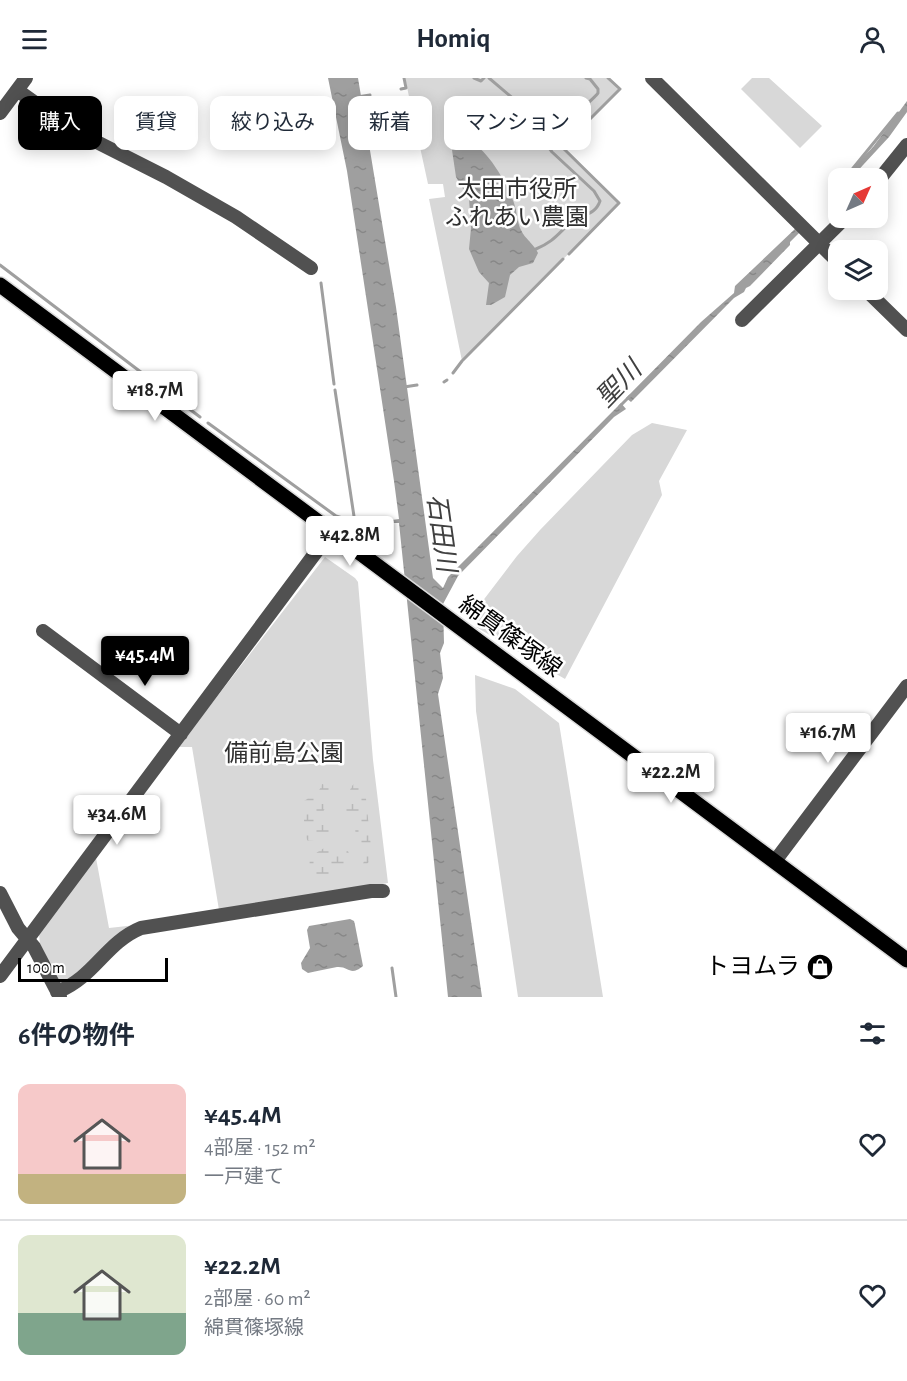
<!DOCTYPE html>
<html lang="ja">
<head>
<meta charset="utf-8">
<style>
  body { margin:0; font-family:"Alegreya Sans","Noto Sans JP",sans-serif; background:#f2f2f3; color:#1f2937; height:100vh; display:flex; flex-direction:column; font-size:22px; white-space:nowrap }
  * { box-sizing:border-box; margin:0 }
  p { font-size:20px; color:#747a83 }
  .icon { flex:none; width:33px; height:33px; fill:none; stroke:currentColor; stroke-width:2; stroke-linecap:round; stroke-linejoin:round }
  .map { position:relative; height:919px; overflow:hidden }
  .panel { display:flex; flex-direction:column; background:#fff; flex:1 }
  .panel>* { flex:none }
  .guide { position:absolute; left:18px; top:18px; width:600px; height:54px; display:flex; gap:12px }
  .needle { width:39px; rotate:45deg }
  .controls { position:absolute; left:828px; top:90px; display:grid; gap:12px }
  .controls a { display:grid; place-items:center; width:60px; height:60px; border-radius:12px; background:#fff; box-shadow:0 3px 15px #0003; font-size:30px }
  .scale { position:absolute; left:18px; bottom:15px; width:150px; box-sizing:border-box; padding-left:6px; border:3px solid #000; border-top:0; font-size:16px; line-height:21px; white-space:nowrap; color:#000; -webkit-text-stroke:4px #fff; paint-order:stroke }
  .price { position:absolute; translate:-50% -51px; padding:0 14px; border-radius:6px; background:#fff; color:#222; font-size:20px; line-height:39px; filter:drop-shadow(0 2px 3px #0008) }
  .price::after { content:''; position:absolute; left:50%; top:36px; width:18px; height:14px; margin-left:-9px; background:inherit; clip-path:polygon(0 0,100% 0,50% 100%) }
  .price.selected { background:#000; color:#fff }
  ul { padding:0; list-style:none }
  li { display:flex; align-items:center; gap:18px; height:150px; padding:0 18px }
  li+li { border-top:2px solid #e0e1e3 }
  li span { display:grid; place-items:center; flex:none; width:168px; height:120px; border-radius:12px; color:#555 }
  li>.icon { margin-inline-start:auto }
  span .icon { width:72px; height:72px; fill:#fffc; stroke-width:1 }
  li b { font-size:26px }
  h2 { display:flex; justify-content:space-between; align-items:center; height:72px; padding:0 18px; font-size:26px }
  .chip { padding:0 21px; border-radius:12px; background:#fff; box-shadow:0 3px 15px #0003; font-size:21px; line-height:54px }
  .chip.selected { background:#000; color:#fff }
  header { display:flex; justify-content:space-between; align-items:center; height:78px; padding:0 18px; background:#fff; font-size:27px; font-weight:700 }
  .map>svg:first-child { display:block }
  .green { fill:#d8d8d8 }
  .wetland { fill:url(#wetland-marsh) }
  .water { fill:url(#water-ripples) }
  .lines { fill:none; stroke-linecap:round; stroke-linejoin:round }
  .stream { stroke:#9f9f9f; stroke-width:3 }
  .major-casing { stroke:#dbdbdb; stroke-width:18 }
  .minor { stroke:#515151; stroke-width:14 }
  .major { stroke:#000; stroke-width:15 }
  .labels { text-anchor:middle; dominant-baseline:central; stroke-width:5; stroke-linejoin:round; paint-order:stroke }
  .park-label { font-size:24px; fill:#2f2f2f; stroke:#fff }
  .street-label { font-size:24px; fill:#000; stroke:#fff }
  .poi-label { font-size:24px; fill:#000; stroke:#fff; text-anchor:end }
  .water-label { font-size:26px; font-style:italic; fill:#404040; stroke:#fff }
</style>
</head>
<body>
<header><svg class="icon" aria-label="menu" viewBox="0 0 24 24"><path d="M4 6h16M4 12h16M4 18h16"/></svg>Homiq<svg class="icon" aria-label="person" viewBox="0 0 24 24"><circle cx="12" cy="8" r="4"/><path d="M4 21q1-7 8-7t8 7"/></svg></header>
<div class="map">
<svg width="907" height="919" viewBox="0 0 907 919">
  <defs>
    <pattern id="wetland-marsh" width="20" height="14" patternUnits="userSpaceOnUse" patternTransform="scale(1.5)"><rect width="20" height="14" fill="#d8d8d8"/><path d="M1 5h8M5 5V1M11 12h8M15 12V8" fill="none" stroke="#b8b8b8"/></pattern>
    <pattern id="water-ripples" width="26" height="14" patternUnits="userSpaceOnUse" patternTransform="scale(1.5)"><rect width="26" height="14" fill="#9f9f9f"/><path d="M2 4q2-2 4 0t4 0M15 11q2-2 4 0t4 0" fill="none" stroke="#878787"/></pattern>
  </defs>
  <rect width="100%" height="100%" fill="#fff"/>
  <path class="green" d="M405,0H608L620,11L563,69L619,125L462,283L429,121L445,119L443,106H428Z
    M752,0H769L822,48L800,70L741,11Z
    M652,345L687,352L659,403L662,417L565,601L476,549L475,539L472,537L517,478L540,452L632,357Z
    M325,479L355,500L358,504L373,682L388,805L219,832L192,669H178Z
    M475,597L515,611L559,645L603,919H518L476,633Z
    M96,780L109,850L136,847L90,888L63,906L57,903L40,866L39,856Z"/>
  <path class="wetland" d="M357,702L365,711L372,779L363,792H361L366,777L356,765L355,747L340,732L352,708Z
    M322,706L332,709L334,713L323,734L324,742L333,751C328,761 318,762 308,763L306,760L302,724L318,715Z
    M338,765L348,773L352,784C347,795 327,801 315,799C310,796 308,784 311,778L329,767Z"/>
  <path class="water" d="M328,0H358L396,229L433,500L443,510L448,499L621,325L626,331L614,339L458,498L443,526L444,565L440,575L443,600L438,616L482,919H448L399,445H392V442L399,441L394,403L347,93Z
    M907,23V34L889,59L851,100H843L873,69Z
    M462,62C483,61 508,107 514,125C517,134 517,144 521,152C525,161 534,166 538,175L533,185L519,189L510,197L505,219L491,227H486L489,205L479,194L469,171L471,150L469,121L456,99L452,72Z
    M797,149L801,153L790,164V167L750,208L746,210L744,214L734,220L631,324L626,320L701,244L734,215L735,208Z
    M350,841L354,843L355,847L363,888C350,899 349,888 337,889C327,891 317,893 308,895L302,891L301,885L310,870L307,852L309,848Z"/>
  <g class="lines">
    <path class="stream" d="M474,0L481,3L484,0
      M489,0L516,23L528,39L542,49L548,59
      M401,11L406,10L404,0
      M357,19L370,17
      M845,100L898,35
      M536,171C553,164 557,157 570,145C581,136 595,138 600,123L594,113L552,74C548,69 546,65 548,59C553,56 596,19 598,15C598,14 598,12 598,11L590,1L586,0
      M569,176L619,125L562,69L620,11L608,0
      M0,187L200,339
      M321,205L334,306
      M453,295L462,283L563,181
      M444,304L447,302
      M404,309L417,307
      M335,312L355,445
      M620,328L630,318
      M208,345L336,438L361,446
      M392,890L396,919"/>
    <defs>
      <path id="major" d="M0,207L907,882"/>
    </defs>
    <use href="#major" class="major-casing"/>
    <path class="minor" d="M652,0L838,184
      M17,12L73,52L166,99L236,139L311,190
      M0,35L26,0
      M878,103L907,67
      M866,212L907,252
      M742,242L845,140
      M43,553L181,656
      M775,783L907,608
      M0,815L18,850L34,869L60,919
      M0,898L331,454
      M57,914C95,899 105,865 141,850L371,813H383"/>
    <use href="#major" class="major"/>
  </g>
  <defs>
    <symbol id="shop-disc" viewBox="-11 -11 22 22"><circle r="9.5" fill="#000" stroke="#fff"/><path d="M-5-2.5h2.3a2.7 3.5 0 0 1 5.4 0H5L5.5 6h-11ZM-1.5-2.5h3a1.5 2.3 0 0 0-3 0Z" fill="#fff"/></symbol>
  </defs>
  <g fill-rule="evenodd">
    <use href="#shop-disc" x="805" y="874" width="30" height="30"/>
  </g>
  <g class="labels">
    <g class="park-label">
      <text x="517" y="112">太田市役所<tspan x="517" dy="28">ふれあい農園</tspan></text>
      <text x="284" y="676">備前島公園</text>
    </g>
    <g class="street-label">
      <text transform="translate(510 559) rotate(36)">綿貫篠塚線</text>
    </g>
    <g class="poi-label">
      <text x="800" y="889">トヨムラ</text>
    </g>
    <g class="water-label">
      <text transform="translate(619 306) rotate(-46)">聖川</text>
      <text transform="translate(441 455) rotate(82)">石田川</text>
    </g>
  </g>
</svg>
<div class="controls">
<a><svg class="needle" viewBox="-14 -14 28 28"><path d="M0-13l5 13h-10z" fill="#e53935"/><path d="M0 13l5-13h-10z" fill="#747a83"/></svg></a>
<a><svg class="icon" aria-label="layers" viewBox="0 0 24 24"><path d="M12 4l9 5-9 5-9-5zM3 14l9 5 9-5"/></svg></a>
</div>
<div class="scale">100 m</div>
<b class="price" style="left:155px;top:344px">¥18.7M</b>
<b class="price" style="left:350px;top:489px">¥42.8M</b>
<b class="price selected" style="left:145px;top:609px">¥45.4M</b>
<b class="price" style="left:828px;top:686px">¥16.7M</b>
<b class="price" style="left:671px;top:726px">¥22.2M</b>
<b class="price" style="left:117px;top:768px">¥34.6M</b>
<div class="guide">
<a class="chip selected">購入</a>
<a class="chip">賃貸</a>
<a class="chip">絞り込み</a>
<a class="chip">新着</a>
<a class="chip">マンション</a>
</div>
</div>
<section class="panel">
<h2>6件の物件<svg class="icon" aria-label="filters" viewBox="0 0 24 24"><path d="M4 7h16M4 17h16"/><circle cx="9" cy="7" r="2"/><circle cx="15" cy="17" r="2"/></svg></h2>
<ul>
<li><span style="background:linear-gradient(#f6c9c9 75%,#c2b280 0)"><svg class="icon" aria-label="home" viewBox="0 0 24 24"><path d="M3 11l9-7 9 7M6 9v11h12V9"/></svg></span><div><b>¥45.4M</b><p>4部屋 · 152 m²</p><p>一戸建て</p></div><svg class="icon" aria-label="heart" viewBox="0 0 24 24"><path d="M12 20l-8-8c-3-5 5-10 8-4 3-6 11-1 8 4z"/></svg></li>
<li><span style="background:linear-gradient(#dfe7d0 65%,#7fa58c 0)"><svg class="icon" aria-label="home" viewBox="0 0 24 24"><path d="M3 11l9-7 9 7M6 9v11h12V9"/></svg></span><div><b>¥22.2M</b><p>2部屋 · 60 m²</p><p>綿貫篠塚線</p></div><svg class="icon" aria-label="heart" viewBox="0 0 24 24"><path d="M12 20l-8-8c-3-5 5-10 8-4 3-6 11-1 8 4z"/></svg></li>
</ul>
</section>
</body>
</html>
